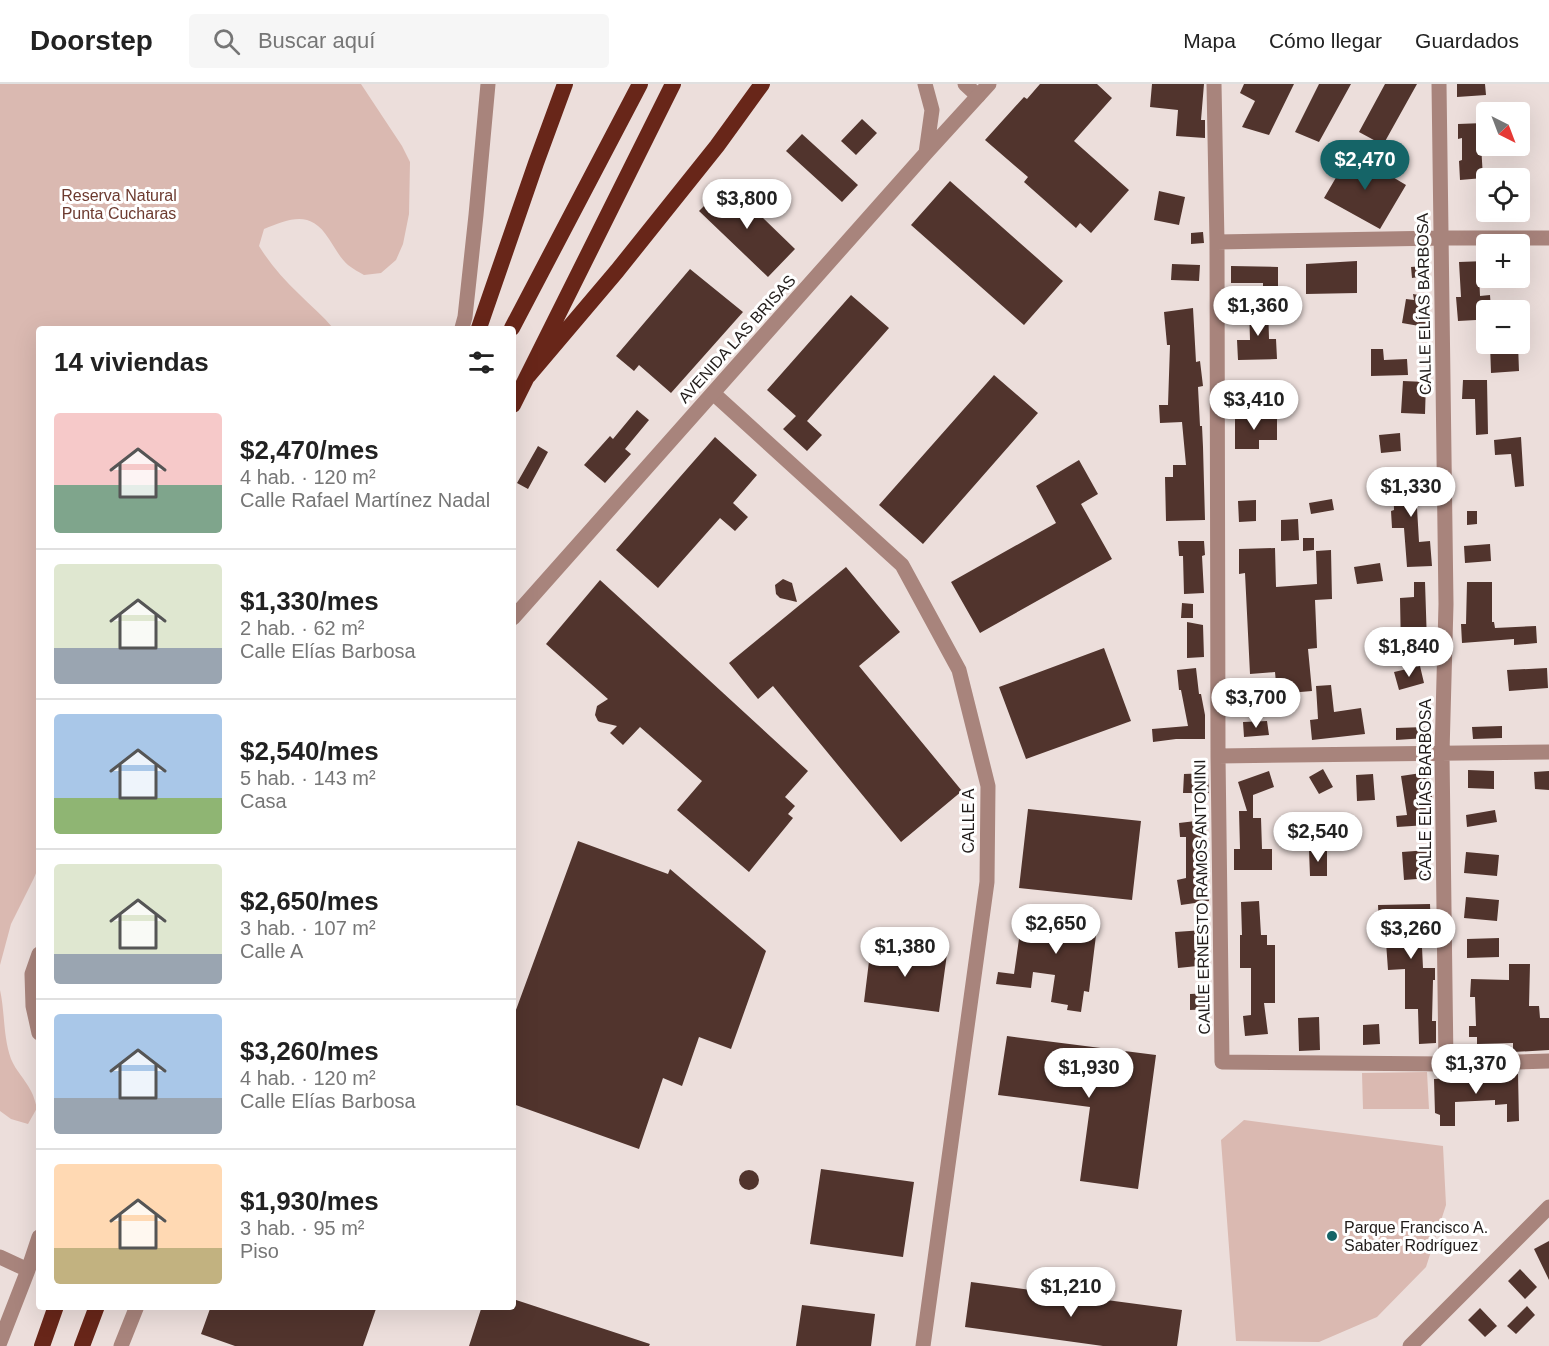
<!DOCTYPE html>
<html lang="es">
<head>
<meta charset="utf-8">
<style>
  body { margin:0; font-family:Helvetica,sans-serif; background:#f6f6f6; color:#222; height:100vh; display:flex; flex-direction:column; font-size:22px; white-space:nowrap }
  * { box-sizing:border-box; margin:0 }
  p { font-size:20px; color:#767676 }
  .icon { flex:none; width:33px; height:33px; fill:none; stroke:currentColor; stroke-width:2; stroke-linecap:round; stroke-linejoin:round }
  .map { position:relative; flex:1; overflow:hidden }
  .sheet { position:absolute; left:36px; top:242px; width:480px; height:984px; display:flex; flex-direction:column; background:#fff; border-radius:6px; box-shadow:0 6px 24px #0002 }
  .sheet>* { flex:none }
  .needle { width:39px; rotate:138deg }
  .controls { position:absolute; left:1476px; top:18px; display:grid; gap:12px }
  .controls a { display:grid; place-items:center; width:54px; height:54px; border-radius:6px; background:#fff; box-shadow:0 6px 24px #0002; font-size:30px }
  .price { position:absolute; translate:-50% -51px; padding:0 14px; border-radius:21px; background:#fff; color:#222; font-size:20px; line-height:39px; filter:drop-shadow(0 2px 3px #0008) }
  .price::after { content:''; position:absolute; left:50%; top:36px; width:18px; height:14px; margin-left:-9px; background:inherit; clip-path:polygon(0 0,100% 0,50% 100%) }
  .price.selected { background:#156467; color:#fff }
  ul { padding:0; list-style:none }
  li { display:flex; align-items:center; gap:18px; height:150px; padding:0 18px }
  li+li { border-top:2px solid #e0e0e0 }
  li span { display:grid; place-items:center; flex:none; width:168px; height:120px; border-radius:6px; color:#555 }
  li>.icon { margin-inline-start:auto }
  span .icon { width:72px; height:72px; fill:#fffc; stroke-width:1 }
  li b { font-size:26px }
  h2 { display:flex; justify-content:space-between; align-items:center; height:72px; padding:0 18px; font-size:26px }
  header { display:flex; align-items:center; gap:36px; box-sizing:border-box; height:84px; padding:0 30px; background:#fff; border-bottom:2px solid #e0e0e0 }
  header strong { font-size:28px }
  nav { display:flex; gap:33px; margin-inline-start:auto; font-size:21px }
  .search { width:420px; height:54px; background:#f6f6f6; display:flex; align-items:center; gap:15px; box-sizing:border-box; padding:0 21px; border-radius:6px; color:#767676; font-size:22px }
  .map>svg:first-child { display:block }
  .green { fill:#dab9b1 }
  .building { fill:#51342d }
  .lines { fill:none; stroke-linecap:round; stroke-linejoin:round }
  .minor { stroke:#a8847c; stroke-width:15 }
  .tertiary { stroke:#a8847c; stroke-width:15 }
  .trunk { stroke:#682619; stroke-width:16 }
  .poi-dot { fill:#156467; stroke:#fff; stroke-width:2 }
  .labels { text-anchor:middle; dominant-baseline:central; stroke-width:6; stroke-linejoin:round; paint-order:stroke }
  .park-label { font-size:16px; fill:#6c3a2f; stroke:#fff }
  .street-label { font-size:16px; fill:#211c1a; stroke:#fff }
  .poi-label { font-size:16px; fill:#211c1a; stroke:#fff; text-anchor:start }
</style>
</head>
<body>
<header>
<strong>Doorstep</strong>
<div class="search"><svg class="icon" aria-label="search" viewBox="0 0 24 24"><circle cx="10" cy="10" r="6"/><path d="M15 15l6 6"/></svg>Buscar aquí</div>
<nav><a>Mapa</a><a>Cómo llegar</a><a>Guardados</a></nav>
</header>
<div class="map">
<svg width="1549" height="1262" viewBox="0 0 1549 1262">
  <rect width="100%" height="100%" fill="#ecdedb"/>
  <path class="green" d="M0,0H361L402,62L410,78L409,130L403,160L396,176L381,189L364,191C359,188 353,185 348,181C340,174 335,164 329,155C311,126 291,134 264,145L259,162C270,180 284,196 299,210C311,222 323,232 333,244H39V782L34,794L11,840L0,881Z
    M0,906C5,928 3,953 11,975C16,987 25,995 31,1007C34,1012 35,1018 37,1024L28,1040L11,1035L0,1027Z
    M1427,988L1429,1025H1363L1362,989Z
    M1244,1036L1443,1062L1446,1121L1426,1183L1377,1233L1319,1258L1236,1257L1221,1056Z"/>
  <path class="building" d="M1040,0H1097L1112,14L1074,57L1129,106L1091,149L1080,139L1076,144L1024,98L1028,93L985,56L1024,13L1027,15Z
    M1152,0H1204L1201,36H1205V54L1176,52L1178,26L1150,23Z
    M1244,0H1294L1269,51L1242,43L1255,17L1240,9Z
    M1319,0H1351L1319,58L1295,48Z
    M1385,0H1417L1383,61L1359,48Z
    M1457,0H1485L1486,11L1457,13Z
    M862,35L877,49L856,71L841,57Z
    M1484,39L1485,60H1481L1483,94L1460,96L1459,77L1462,76V54L1458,55V40Z
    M802,50L858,101L842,118L786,67Z
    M1351,68L1406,101L1380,145L1324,114Z
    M950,97L1063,197L1024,241L911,141Z
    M727,99L795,165L768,193L699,127Z
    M1159,107L1185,113L1179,141L1154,136Z
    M1203,148L1204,159L1191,160V149Z
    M1357,177V209L1306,210V180Z
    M1486,177V190H1479L1480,212L1490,211L1491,226L1478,229L1476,236L1458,237L1456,213H1461L1459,178Z
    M1172,180L1200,181L1199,197L1171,196Z
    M1231,182L1278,183V208H1263V199H1231Z
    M1425,182L1426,192L1412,194L1411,183Z
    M690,185L743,228L671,309L639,281L634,287L616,272Z
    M1413,210L1430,213L1425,243L1402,239L1406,215L1414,216Z
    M851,211L889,244L807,337L822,351L807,367L783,345L796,332L767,306Z
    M1249,221H1268L1269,255H1276L1277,275L1238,276L1237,256H1250Z
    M1193,224L1196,278L1200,277L1203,302L1198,303L1200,342H1202L1203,363L1205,436L1166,437L1165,393H1173V381H1186L1182,338L1160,339L1159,321H1168L1170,261H1167L1164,228Z
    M1490,260H1518L1519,287L1491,289Z
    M1371,265H1383L1384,276L1407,275L1408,291L1371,292Z
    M994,291L1038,329L923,460L879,421Z
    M1463,296H1487L1488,350L1476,351L1475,315H1462Z
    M1403,297L1426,298L1425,330L1401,329Z
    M1273,299V312H1235V300Z
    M637,326L649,336L625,365L631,370L605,399L584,381L610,352L613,355Z
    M1235,333H1277V356H1259V365H1235Z
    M1400,349L1401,367L1381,369L1379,351Z
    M715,353L757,391L733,419L748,433L735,447L720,434L658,504L616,466Z
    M1521,353L1524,402L1515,403L1511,370L1495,371L1494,356Z
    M538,362L548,368L528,405L517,399Z
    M1079,376L1098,410L1081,420L1112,475L980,549L951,498L1056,439L1036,402Z
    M1424,386V407H1416L1419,458L1430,457L1432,482L1407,483L1404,444H1392L1391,427L1394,426L1393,396L1406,395V387Z
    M1332,415L1334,426L1311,430L1309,419Z
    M1256,416V437L1239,438L1238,417Z
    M1467,427H1477V440L1467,441Z
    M1298,435L1299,456L1281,457V436Z
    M1303,454H1314V466L1303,467Z
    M1178,457H1204L1205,471L1202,472L1204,509L1184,510L1183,472H1179Z
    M1490,460L1491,477L1465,479L1464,462Z
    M1275,464L1276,503L1317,500L1316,467L1331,466L1332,515L1315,516L1317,564L1308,565L1312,607L1277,610L1275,588L1250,590L1245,489L1239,490V465Z
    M1380,479L1383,497L1357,500L1354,483Z
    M846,483L900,548L859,582L962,707L901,758L773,602L758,615L729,579Z
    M783,495L792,499L797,518L780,514L776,510L775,501Z
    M600,496L808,687L785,713L795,722L788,730L793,734L749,788L677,726L702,697L640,643L623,661L610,649L617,642L600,638L598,637L595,631L597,622L608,615L546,560Z
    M1414,498H1425L1427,559H1422L1423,565L1401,567L1400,514L1414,513Z
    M1467,498H1492V538H1494L1495,544L1536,542L1537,559L1514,561V555L1462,559L1461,540H1466Z
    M1182,519L1193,520V534H1181Z
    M1187,538L1203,541L1204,573L1187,574Z
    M1104,564L1131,637L1026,675L999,603Z
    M1420,582L1424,599L1399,606L1394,588Z
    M1196,584L1199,610H1201L1205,631V655H1176L1153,658L1152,645L1188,642L1181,606H1179L1177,586Z
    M1547,584L1548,604L1509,607L1507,586Z
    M1331,601L1334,628L1361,624L1365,650L1312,656L1310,636L1318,635L1316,602Z
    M1267,637L1269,651L1244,653L1243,638Z
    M1502,642V654L1473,655L1472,643Z
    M1425,643L1426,654L1396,656V644Z
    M1323,685L1333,703L1319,710L1309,693Z
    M1468,686L1494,687V705L1468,704Z
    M1269,687L1274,703L1253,711V734H1261L1262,765H1272V786H1234V765H1240L1239,727H1247L1238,698Z
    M1549,687V706L1535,705L1534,688Z
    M1428,688L1432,713L1425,714L1427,741L1397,743L1396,732L1407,731L1401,692Z
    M1208,689L1209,709H1183L1184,690Z
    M1373,690L1375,716L1357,717L1356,691Z
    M1028,725L1141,737L1132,816L1019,804Z
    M1495,726L1497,738L1467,743L1466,731Z
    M1204,736L1206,777H1203L1209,817L1181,821L1177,796L1186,794V753H1180L1179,739Z
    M578,757L668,790L670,785L766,867L731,965L699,953L682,1002L663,994L639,1065L513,1020V934Z
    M1309,766H1327V792H1310Z
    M1428,766L1430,794L1404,796L1402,768Z
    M1466,768L1499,771L1497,792L1464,789Z
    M1466,813L1499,816L1497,837L1464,834Z
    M1259,817L1261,851H1267V861H1275V919H1264L1268,950L1245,952L1243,932L1251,931V884H1240V851H1242L1241,818Z
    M1430,820L1431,843H1421L1423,884H1435V896H1433L1432,937H1436V959L1419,960L1418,925H1405V885L1388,886L1385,844H1379L1378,821Z
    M1023,827L1098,835L1089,908L1084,907L1081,928L1067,926L1068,921L1051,918L1055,891L1033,888L1031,904L996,900L998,888L1014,890Z
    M1204,846L1207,881L1178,884L1175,848Z
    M1499,854V873L1467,874V855Z
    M871,861L947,870L939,928L864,918Z
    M1509,880H1530L1529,922H1539L1540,934H1549V966L1513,968V959L1477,960V953H1469V942H1476L1475,913H1470L1471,895L1509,896Z
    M1210,909L1211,925L1190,926V910Z
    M1319,933L1320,966L1299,967L1298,934Z
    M1379,940L1380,960L1363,961V941Z
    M1007,952L1156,971L1138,1105L1080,1097L1090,1023L998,1011Z
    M1494,990H1518L1519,1037L1507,1038V1020L1495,1021V1016L1455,1018V1042H1440V1031L1435,1029L1434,995L1455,994V998L1494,995Z
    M821,1085L914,1098L903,1173L810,1160Z
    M739 1096a10 10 0 1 1 20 0a10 10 0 1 1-20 0Z
    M1549,1157V1196L1534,1165Z
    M1520,1185L1537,1203L1525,1215L1508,1197Z
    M971,1198L1182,1226L1177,1262H1103L965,1243Z
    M513,1215L650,1260L649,1262H469L482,1222H513Z
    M802,1221L875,1230L871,1262H796Z
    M211,1222H377L363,1262H235L201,1250Z
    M1527,1222L1535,1231L1516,1250L1507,1242Z
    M1480,1224L1497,1242L1485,1253L1468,1236Z"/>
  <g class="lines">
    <path class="minor" d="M965,0L978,12
      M1214,0L1217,158L1218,672L1222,978L1446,980L1549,977
      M1439,0L1446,520L1442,669L1446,980
      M1217,158L1442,154H1549
      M462,244L465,233L476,131L488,0
      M713,309L902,481L959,586L988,702L987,798L923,1262
      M1218,672L1549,668
      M39,870L32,890L33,922L39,949
      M0,1173L28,1186
      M0,1258L28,1186L39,1153
      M1410,1262L1549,1123"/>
    <path class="tertiary" d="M925,0L932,26L926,69
      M513,534L926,69L989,0
      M121,1262L137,1222"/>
    <path class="trunk" d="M479,244L536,79L565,0
      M512,244L640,0
      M528,292L617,187L717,62L762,0
      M513,321L673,0
      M42,1262L56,1222
      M82,1262L97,1222"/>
  </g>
  <circle class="poi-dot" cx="1332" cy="1152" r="6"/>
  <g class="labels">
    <g class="park-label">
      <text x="119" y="111">Reserva Natural<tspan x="119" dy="18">Punta Cucharas</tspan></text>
    </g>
    <g class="street-label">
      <text transform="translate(1424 220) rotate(-91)">CALLE ELÍAS BARBOSA</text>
      <text transform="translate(737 255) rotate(-48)">AVENIDA LAS BRISAS</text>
      <text transform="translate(1425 706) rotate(-90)">CALLE ELÍAS BARBOSA</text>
      <text transform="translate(968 737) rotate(-90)">CALLE A</text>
      <text transform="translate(1202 813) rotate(-91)">CALLE ERNESTO RAMOS ANTONINI</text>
    </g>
    <g class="poi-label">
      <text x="1344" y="1143">Parque Francisco A.<tspan x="1344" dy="18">Sabater Rodríguez</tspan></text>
    </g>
  </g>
</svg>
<div class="controls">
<a><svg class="needle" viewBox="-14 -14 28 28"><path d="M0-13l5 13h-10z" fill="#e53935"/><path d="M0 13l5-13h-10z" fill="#767676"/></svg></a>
<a><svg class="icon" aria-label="locate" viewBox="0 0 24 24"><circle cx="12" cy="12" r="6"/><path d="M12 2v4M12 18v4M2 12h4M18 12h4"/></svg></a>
<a>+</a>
<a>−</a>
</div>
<b class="price selected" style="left:1365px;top:107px">$2,470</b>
<b class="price" style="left:747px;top:146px">$3,800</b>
<b class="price" style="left:1258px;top:253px">$1,360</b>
<b class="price" style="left:1254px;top:347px">$3,410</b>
<b class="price" style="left:1411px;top:434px">$1,330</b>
<b class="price" style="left:1409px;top:594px">$1,840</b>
<b class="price" style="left:1256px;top:645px">$3,700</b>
<b class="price" style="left:1318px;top:779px">$2,540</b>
<b class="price" style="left:1056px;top:871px">$2,650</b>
<b class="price" style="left:1411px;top:876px">$3,260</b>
<b class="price" style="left:905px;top:894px">$1,380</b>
<b class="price" style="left:1476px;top:1011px">$1,370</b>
<b class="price" style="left:1089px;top:1015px">$1,930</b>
<b class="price" style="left:1071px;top:1234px">$1,210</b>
<section class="sheet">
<h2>14 viviendas<svg class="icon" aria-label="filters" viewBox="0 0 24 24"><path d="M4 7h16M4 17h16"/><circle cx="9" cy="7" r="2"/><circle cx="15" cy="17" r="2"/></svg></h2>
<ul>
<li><span style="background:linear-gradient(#f6c9c9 60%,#7fa58c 0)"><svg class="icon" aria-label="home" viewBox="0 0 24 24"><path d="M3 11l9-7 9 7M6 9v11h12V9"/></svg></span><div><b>$2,470/mes</b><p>4 hab. · 120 m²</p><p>Calle Rafael Martínez Nadal</p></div></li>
<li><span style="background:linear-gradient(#dfe7d0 70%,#9aa5b1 0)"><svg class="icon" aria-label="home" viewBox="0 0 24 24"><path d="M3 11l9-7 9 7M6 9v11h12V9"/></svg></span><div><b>$1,330/mes</b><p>2 hab. · 62 m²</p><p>Calle Elías Barbosa</p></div></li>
<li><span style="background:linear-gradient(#a9c7e8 70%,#8fb573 0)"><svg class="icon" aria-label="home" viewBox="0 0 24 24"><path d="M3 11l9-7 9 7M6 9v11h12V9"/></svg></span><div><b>$2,540/mes</b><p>5 hab. · 143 m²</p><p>Casa</p></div></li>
<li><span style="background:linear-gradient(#dfe7d0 75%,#9aa5b1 0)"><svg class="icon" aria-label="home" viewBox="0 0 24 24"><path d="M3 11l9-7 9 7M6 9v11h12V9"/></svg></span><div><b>$2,650/mes</b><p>3 hab. · 107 m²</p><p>Calle A</p></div></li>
<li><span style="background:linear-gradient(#a9c7e8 70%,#9aa5b1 0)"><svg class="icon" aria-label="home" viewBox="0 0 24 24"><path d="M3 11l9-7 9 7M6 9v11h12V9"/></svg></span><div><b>$3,260/mes</b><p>4 hab. · 120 m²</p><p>Calle Elías Barbosa</p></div></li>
<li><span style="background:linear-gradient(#ffd9b3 70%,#c2b280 0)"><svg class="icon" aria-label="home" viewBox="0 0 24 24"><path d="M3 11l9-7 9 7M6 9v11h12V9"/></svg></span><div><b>$1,930/mes</b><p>3 hab. · 95 m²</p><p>Piso</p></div></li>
</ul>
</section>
</div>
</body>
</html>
